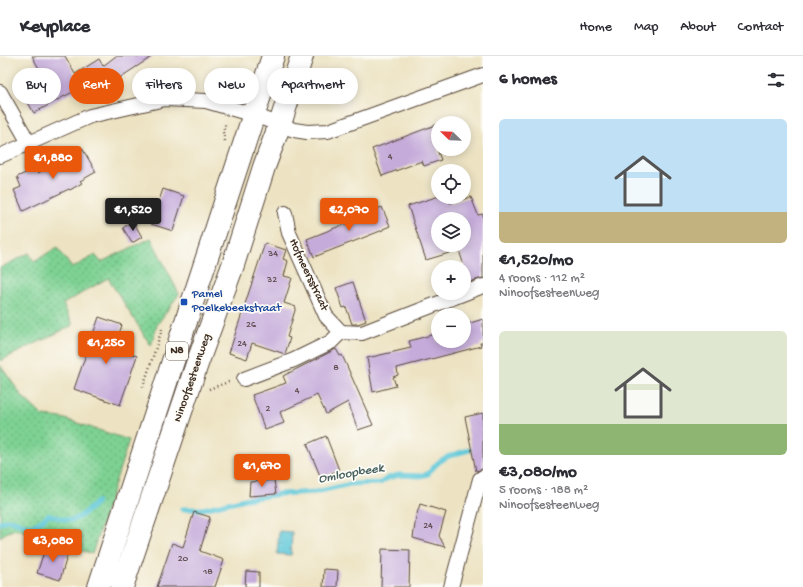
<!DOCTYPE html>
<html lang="en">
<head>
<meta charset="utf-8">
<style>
  body { margin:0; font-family:"Gochi Hand",sans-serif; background:#f2f2f3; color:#2b2b33; height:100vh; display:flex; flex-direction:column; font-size:15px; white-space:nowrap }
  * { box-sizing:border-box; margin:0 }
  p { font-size:13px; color:#7c7c81 }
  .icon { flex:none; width:22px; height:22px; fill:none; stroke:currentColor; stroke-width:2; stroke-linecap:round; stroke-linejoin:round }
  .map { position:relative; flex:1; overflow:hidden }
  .details { display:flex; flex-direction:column; background:#fff; width:320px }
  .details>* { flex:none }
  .banner { position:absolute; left:12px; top:12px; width:380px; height:36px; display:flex; gap:8px }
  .needle { width:26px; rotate:293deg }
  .controls { position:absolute; left:431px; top:60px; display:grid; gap:8px }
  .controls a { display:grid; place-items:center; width:40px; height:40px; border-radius:50%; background:#fff; box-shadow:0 2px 10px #0003; font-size:20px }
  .price { position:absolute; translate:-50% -34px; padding:0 9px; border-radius:4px; background:#ea580c; color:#fff; font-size:13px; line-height:26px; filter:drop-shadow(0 1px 2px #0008) }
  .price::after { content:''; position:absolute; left:50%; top:24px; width:12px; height:9px; margin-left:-6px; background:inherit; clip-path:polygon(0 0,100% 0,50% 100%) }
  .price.active { background:#222; color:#fff }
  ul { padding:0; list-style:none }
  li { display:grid; align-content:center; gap:8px; height:212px; padding:0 16px }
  li span { display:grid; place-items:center; height:124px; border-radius:6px; color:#555 }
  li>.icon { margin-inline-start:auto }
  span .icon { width:72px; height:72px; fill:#fffc; stroke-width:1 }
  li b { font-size:17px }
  h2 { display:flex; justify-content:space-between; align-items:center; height:48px; padding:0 16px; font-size:17px }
  .tag { padding:0 14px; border-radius:18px; background:#fff; box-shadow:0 2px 10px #0003; font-size:14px; line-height:36px }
  .tag.active { background:#ea580c; color:#fff }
  header { display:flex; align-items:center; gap:24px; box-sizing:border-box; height:56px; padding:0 20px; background:#fff; border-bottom:1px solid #e1e1e2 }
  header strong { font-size:19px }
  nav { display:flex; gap:22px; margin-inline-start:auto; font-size:14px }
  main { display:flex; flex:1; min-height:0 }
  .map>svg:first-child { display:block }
  .grass { fill:url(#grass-dots); stroke:#5c7e58 }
  .water { fill:url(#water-ripples); stroke:#4c787b }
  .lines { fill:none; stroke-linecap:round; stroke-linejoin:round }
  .stream { stroke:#5dc7d8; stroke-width:5 }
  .building { fill:#c5abda; fill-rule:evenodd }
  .street-casing { stroke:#564637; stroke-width:16 }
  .primary-casing { stroke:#564637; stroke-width:24 }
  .path { stroke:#564637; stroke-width:2.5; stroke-dasharray:1 3; stroke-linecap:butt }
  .street { stroke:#fff; stroke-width:14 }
  .primary { stroke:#fff; stroke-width:22 }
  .transit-dot { fill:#1a4fb4; stroke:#fdfcf7; stroke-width:1.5 }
  .labels { text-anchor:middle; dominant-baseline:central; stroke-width:3.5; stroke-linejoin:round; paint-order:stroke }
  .number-label { font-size:10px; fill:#5e4a4d }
  .shield { fill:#fdfcf7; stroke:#75695f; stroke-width:1 }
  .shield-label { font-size:11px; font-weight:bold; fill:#3b2a1e }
  .street-label { font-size:12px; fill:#3b2a1e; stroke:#fdfcf7 }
  .transit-label { font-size:12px; fill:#164399; stroke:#fdfcf7; text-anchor:start }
  .water-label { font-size:13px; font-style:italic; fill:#47615f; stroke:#fdfcf7 }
</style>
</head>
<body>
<header>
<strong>Keyplace</strong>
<nav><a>Home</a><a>Map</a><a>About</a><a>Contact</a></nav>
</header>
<main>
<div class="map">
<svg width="483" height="531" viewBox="0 0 483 531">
  <defs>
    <pattern id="grass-dots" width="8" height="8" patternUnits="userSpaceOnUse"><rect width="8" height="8" fill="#7dd193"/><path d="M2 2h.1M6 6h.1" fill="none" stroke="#68aa77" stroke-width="1.8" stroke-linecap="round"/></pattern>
    <pattern id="water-ripples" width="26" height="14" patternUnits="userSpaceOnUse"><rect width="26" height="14" fill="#5dc7d8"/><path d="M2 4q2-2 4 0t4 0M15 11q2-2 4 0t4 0" fill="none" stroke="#4ea2af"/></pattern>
  </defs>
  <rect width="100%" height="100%" fill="#fdfcf7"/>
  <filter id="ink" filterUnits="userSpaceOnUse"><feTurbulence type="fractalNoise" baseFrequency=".025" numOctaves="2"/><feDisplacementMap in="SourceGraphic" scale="8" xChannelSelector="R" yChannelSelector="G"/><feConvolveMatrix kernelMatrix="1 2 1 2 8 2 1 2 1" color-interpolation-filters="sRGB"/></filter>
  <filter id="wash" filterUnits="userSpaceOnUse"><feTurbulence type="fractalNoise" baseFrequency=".012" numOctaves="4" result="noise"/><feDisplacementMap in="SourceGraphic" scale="16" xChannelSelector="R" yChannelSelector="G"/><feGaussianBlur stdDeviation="0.9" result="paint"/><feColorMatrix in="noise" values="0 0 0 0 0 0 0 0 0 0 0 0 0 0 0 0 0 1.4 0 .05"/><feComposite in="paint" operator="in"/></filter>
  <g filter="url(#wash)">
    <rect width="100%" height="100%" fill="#ede3c3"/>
    <path class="grass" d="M151,182L179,238L157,269L151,290L108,222L63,248L73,269L0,305V212L29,197L34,206L57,191L72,212L95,199L101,206Z
      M0,309L22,340L43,360L62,362L129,384L92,498L17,473L7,476L0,481Z"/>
    <path class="water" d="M279,475L292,476L291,499L277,498Z"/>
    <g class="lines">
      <path class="stream" d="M182,453H203L245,443L280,438L316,436L350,428L380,427L388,422L399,419L420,420L428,418C441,400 450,400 469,394
        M0,467C16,455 24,484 48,459C56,460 63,464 70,464C78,465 91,451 97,446"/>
    </g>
    <g id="blocks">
      <path class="building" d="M32,0H65L75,18L99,3L103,10L116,0H153L104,32L97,35L92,27L74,37L73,36L63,41L34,57L22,36L45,23Z
        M438,68V96L441,104L424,110L422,105L382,120L372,93Z
        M82,92L96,116L80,125L82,127L70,134L69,133L23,155L14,134L21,131L17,121L36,112L38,117Z
        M163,133L184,140L173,175L151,168Z
        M436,141H448L450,147L471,141L478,159L483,158V222L469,226L459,194L426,204L408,150ZM438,163H464V189H438Z
        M382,151L390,170L383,173V174L314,201L307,183L350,166L349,164Z
        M133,165L142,181L132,187L123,172Z
        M265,187L286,194L283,203L288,205L284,220L292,222L284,247L296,251L287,281L290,282L285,298L252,287L247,303L229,297Z
        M353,226L366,265L358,268H352L346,251L343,252L336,232Z
        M99,261L122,269L114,292L137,300L120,349L74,333Z
        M483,263V287H480L481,290L397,312L398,319L393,321L396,330L373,336L367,302L411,292L409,285L435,278L437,285H464V269Z
        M336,293L340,300L342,299L373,369L358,374L348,346L326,358L317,339L280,356L284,367L265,374L252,339L286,327L283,320Z
        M483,357V413L476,415L465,361Z
        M326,380L339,414L321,422L307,388Z
        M274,424L276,438L249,440L250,426Z
        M420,448L446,456L439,480L445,491L413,482L416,461Z
        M194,456L210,461L200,495L224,504L215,531H157L172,487L183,491Z
        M46,490L68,497L60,524L37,517Z
        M382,493L410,494L409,531H381Z
        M324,513L338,514L337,531H323Z
        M246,515L259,516V531H245Z"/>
    </g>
  </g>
  <g filter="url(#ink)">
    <use href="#blocks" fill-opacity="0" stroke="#564637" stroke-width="1"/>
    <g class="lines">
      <defs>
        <path id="street" d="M0,36L29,87
          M0,100L90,60L165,43L206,45L254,59L294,74L307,76L328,75L483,19
          M285,157L289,177L326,260L341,276L362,277L483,230
          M244,323L294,304L331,286L341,276
          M451,531L480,423L483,421"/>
        <path id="primary" d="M99,531L273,0
          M122,531L197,308L233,209L264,111L280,68L302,0"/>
      </defs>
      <use href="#street" class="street-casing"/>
      <use href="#primary" class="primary-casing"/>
      <path class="path" d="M235,39L237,33L244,25
        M225,85L223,76L226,66
        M143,331L162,273
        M209,333L231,325"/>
      <use href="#street" class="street"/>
      <use href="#primary" class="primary"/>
    </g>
  </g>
  <rect class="transit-dot" x="180" y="242" width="8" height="8" rx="2"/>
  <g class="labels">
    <g class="number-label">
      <text x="390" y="101">4</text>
      <text x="273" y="198">34</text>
      <text x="272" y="224">32</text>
      <text x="251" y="269">26</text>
      <text x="242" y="288">24</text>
      <text x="336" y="312">8</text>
      <text x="297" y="335">4</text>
      <text x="268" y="353">2</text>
      <text x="428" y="470">24</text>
      <text x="183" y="503">20</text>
      <text x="208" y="516">18</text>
    </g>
    <rect class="shield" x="166" y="286" width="22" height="18" rx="3"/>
    <g class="shield-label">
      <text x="177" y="295">N8</text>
    </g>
    <g class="street-label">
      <text transform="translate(308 219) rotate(65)">Hofmeersstraat</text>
      <text transform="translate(193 322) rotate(-71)">Ninoofsesteenweg</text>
    </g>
    <g class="transit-label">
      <text x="192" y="239">Pamel<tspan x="192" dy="14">Poelkebeekstraat</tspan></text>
    </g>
    <g class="water-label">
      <text transform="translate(351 418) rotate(-10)">Omloopbeek</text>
    </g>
  </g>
</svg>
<div class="controls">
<a><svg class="needle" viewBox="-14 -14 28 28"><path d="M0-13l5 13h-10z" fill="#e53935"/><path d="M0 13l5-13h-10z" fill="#7c7c81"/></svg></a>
<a><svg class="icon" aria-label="locate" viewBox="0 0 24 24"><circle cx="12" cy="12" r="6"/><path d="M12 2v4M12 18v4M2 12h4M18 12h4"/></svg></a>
<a><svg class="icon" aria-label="layers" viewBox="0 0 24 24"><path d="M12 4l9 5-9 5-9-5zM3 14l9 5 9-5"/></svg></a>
<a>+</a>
<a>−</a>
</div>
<b class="price" style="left:53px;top:124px">€1,880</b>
<b class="price active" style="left:133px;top:176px">€1,520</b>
<b class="price" style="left:349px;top:176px">€2,070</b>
<b class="price" style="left:106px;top:309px">€1,250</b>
<b class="price" style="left:262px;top:432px">€1,670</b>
<b class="price" style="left:53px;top:507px">€3,080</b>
<div class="banner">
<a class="tag">Buy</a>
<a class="tag active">Rent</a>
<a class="tag">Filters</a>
<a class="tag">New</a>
<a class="tag">Apartment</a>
</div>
</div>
<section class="details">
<h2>6 homes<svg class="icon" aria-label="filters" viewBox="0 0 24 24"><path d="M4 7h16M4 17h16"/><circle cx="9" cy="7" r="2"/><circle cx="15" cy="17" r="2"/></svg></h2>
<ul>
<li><span style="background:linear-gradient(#bfe0f5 75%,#c2b280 0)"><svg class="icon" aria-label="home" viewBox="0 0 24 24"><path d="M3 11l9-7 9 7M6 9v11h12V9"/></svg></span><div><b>€1,520/mo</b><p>4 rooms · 112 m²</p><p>Ninoofsesteenweg</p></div></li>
<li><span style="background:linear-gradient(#dfe7d0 75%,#8fb573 0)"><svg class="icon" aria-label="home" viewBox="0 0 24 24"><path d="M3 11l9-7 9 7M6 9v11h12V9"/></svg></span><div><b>€3,080/mo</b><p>5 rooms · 188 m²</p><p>Ninoofsesteenweg</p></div></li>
</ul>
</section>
</main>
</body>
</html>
